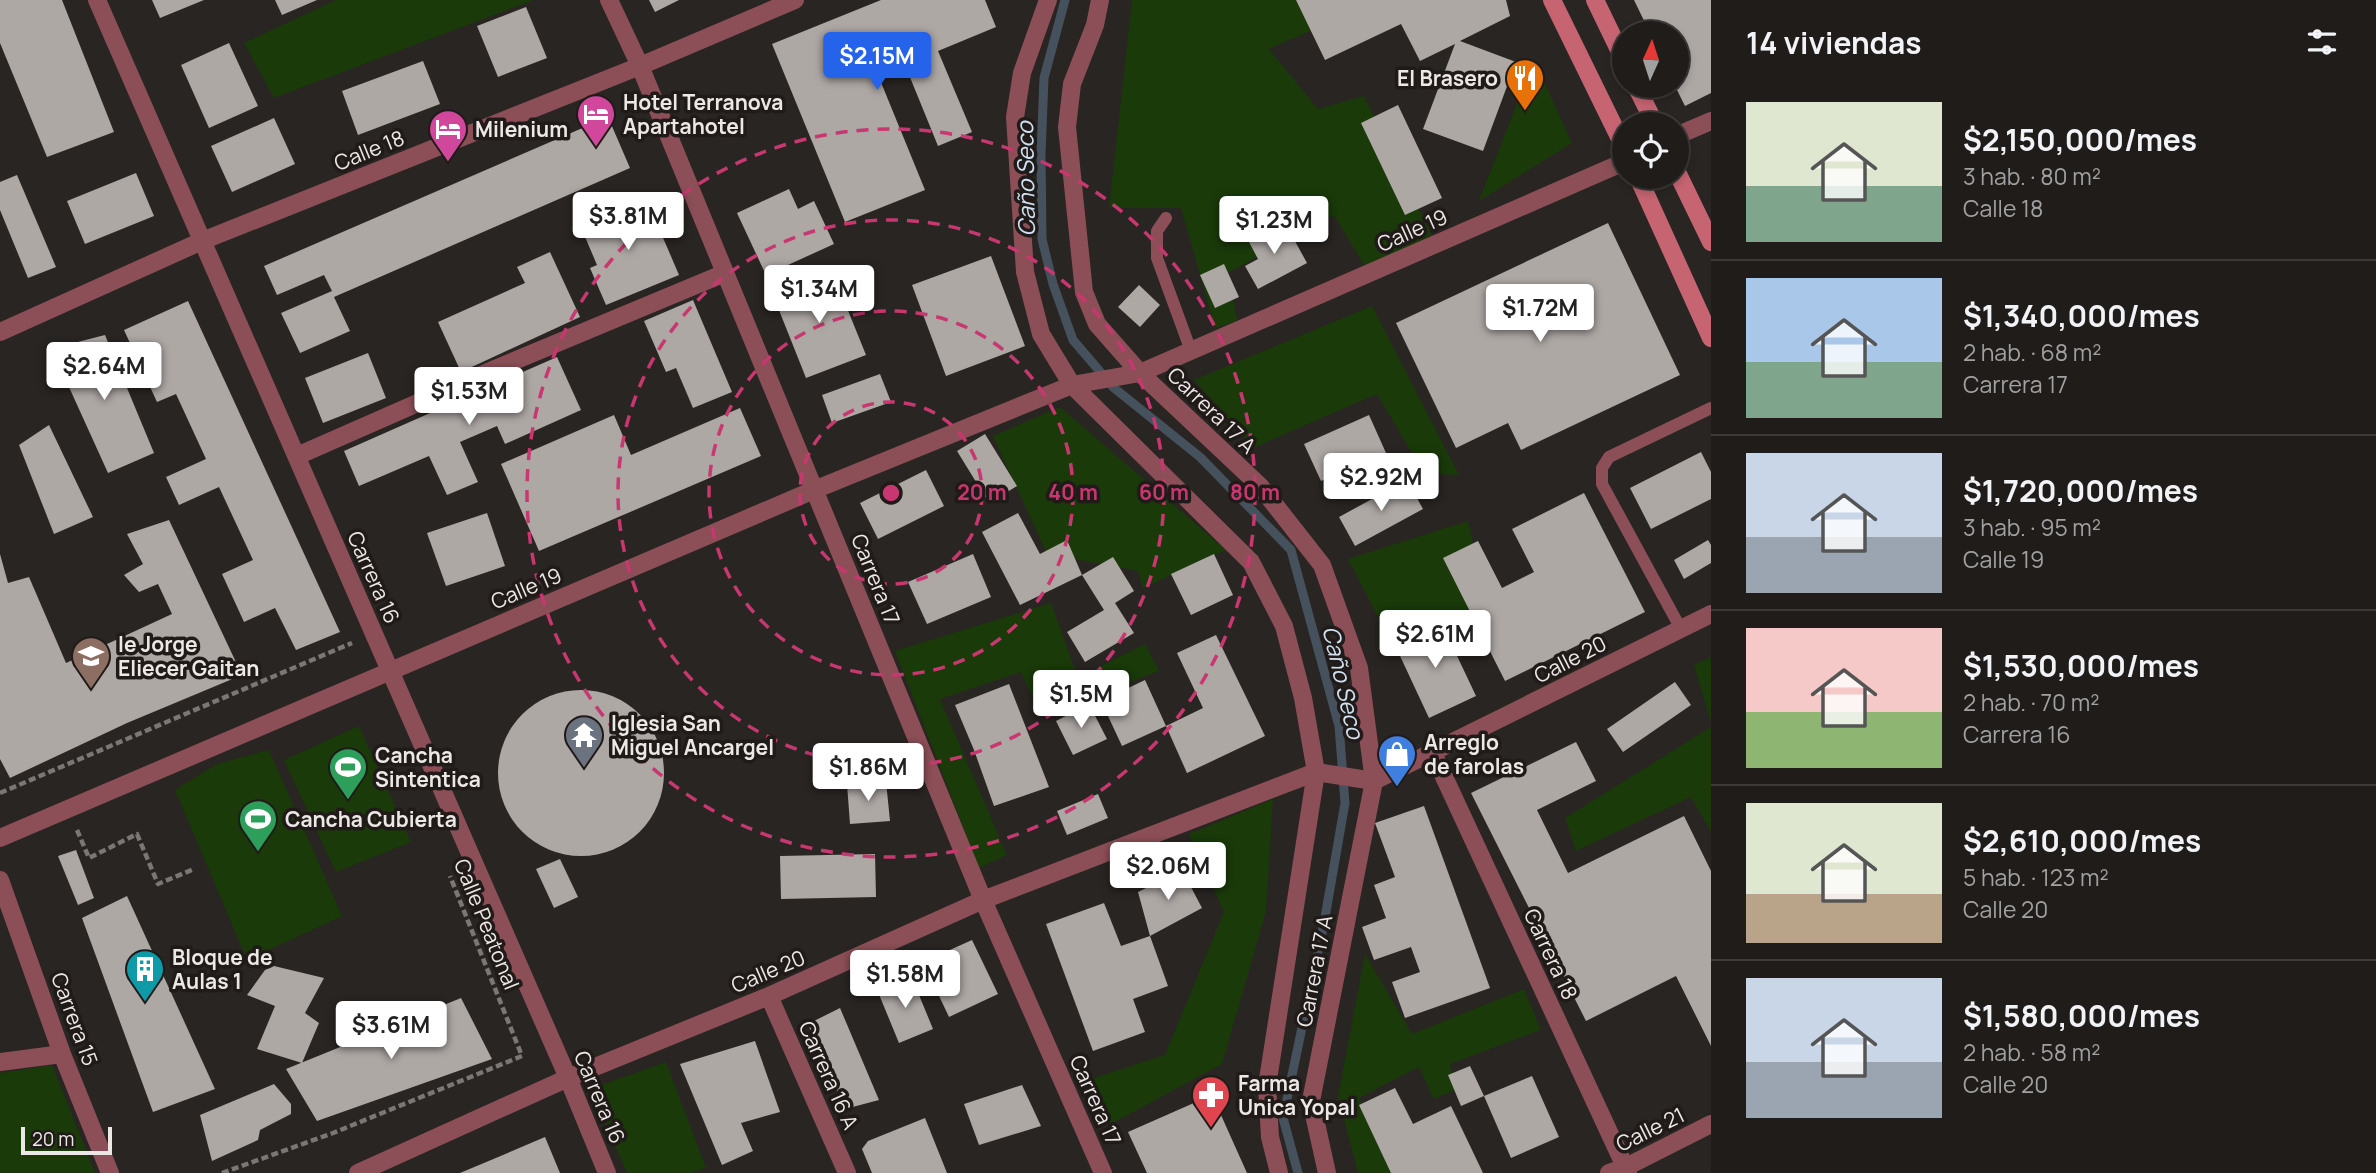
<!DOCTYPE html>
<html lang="es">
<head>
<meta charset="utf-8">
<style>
  body { margin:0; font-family:Manrope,sans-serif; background:#2c2927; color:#f1f3f6; height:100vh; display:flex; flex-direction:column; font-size:26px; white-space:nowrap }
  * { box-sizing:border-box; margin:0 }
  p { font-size:23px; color:#a1a1a2 }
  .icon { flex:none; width:38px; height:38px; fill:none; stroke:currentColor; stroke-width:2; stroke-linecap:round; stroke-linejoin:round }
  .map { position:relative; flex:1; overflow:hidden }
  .details { display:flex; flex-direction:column; background:#1f1c1a; width:665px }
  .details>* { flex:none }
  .needle { width:46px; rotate:3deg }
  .controls { position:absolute; left:1612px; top:21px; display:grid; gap:14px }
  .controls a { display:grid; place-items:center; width:77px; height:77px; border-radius:50%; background:#1f1c1a; box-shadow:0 4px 10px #0003,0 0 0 2px #3c3a39; font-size:35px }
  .scale { position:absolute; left:21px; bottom:18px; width:91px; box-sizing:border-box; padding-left:7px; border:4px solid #ebe8e6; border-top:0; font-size:19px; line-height:24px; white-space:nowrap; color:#ebe8e6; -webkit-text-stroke:5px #201b19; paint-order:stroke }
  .price { position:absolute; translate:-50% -60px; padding:0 16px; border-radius:7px; background:#fff; color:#222; font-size:23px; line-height:46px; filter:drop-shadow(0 2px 4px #0008) }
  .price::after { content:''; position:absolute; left:50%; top:42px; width:21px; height:16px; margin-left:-10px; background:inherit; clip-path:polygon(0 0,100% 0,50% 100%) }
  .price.on { background:#2563eb; color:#fff }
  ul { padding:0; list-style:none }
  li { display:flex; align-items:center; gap:21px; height:175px; padding:0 35px }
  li+li { border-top:2px solid #3c3a39 }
  li span { display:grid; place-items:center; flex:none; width:196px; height:140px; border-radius:0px; color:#555 }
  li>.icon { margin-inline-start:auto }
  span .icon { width:84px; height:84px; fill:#fffc; stroke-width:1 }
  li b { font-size:30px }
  h2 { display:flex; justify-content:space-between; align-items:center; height:84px; padding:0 35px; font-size:30px }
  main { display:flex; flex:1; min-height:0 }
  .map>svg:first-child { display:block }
  .green { fill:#1a3a0a }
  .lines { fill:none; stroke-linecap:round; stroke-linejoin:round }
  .stream { stroke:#46515e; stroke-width:9 }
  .building { fill:#aea8a5 }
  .path { stroke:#7a7774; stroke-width:4.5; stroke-dasharray:7 3.5; stroke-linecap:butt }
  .service { stroke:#8d4f57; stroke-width:12 }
  .minor { stroke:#8d4f57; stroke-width:18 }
  .tertiary { stroke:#8d4f57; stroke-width:18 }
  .secondary { stroke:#c66472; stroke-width:18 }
  .ring { fill:none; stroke:#c83770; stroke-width:3.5; stroke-dasharray:12 9 }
  .labels { text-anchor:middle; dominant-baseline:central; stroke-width:7; stroke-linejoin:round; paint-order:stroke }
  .poi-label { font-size:21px; font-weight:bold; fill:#ebe8e6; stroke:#201b19; text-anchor:start }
  .street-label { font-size:21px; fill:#ebe8e6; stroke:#201b19 }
  .water-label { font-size:23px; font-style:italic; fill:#cee0f1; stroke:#201b19 }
  .centre { fill:#c83770; stroke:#201b19; stroke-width:3.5 }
  .ring-label { font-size:21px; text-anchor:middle; font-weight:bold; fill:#c83770; stroke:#201b19; stroke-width:7; stroke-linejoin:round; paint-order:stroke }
</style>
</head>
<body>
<main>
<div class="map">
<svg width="1711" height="1173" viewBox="0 0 1711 1173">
  <rect width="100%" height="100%" fill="#292522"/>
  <path class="green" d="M336,0H534L274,98L244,43Z
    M1132,0H1313L1326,24L1269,49L1318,109L1364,96L1432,235L1367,270L1334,215L1228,273L1237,321L1215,328L1181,208H1109Z
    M1534,60L1572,143L1479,201Z
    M1372,306L1459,475L1424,473L1377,394L1253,448L1194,380Z
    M1060,407L1226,550L1143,588L1138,571L1047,554L993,436Z
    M1468,521L1486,602L1390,640L1348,559Z
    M1051,603L1078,678L1145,644L1159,671L1041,716L1021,672L940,699L1007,855L979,868L895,651Z
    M1711,657V723L1694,665Z
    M359,726L411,842L336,872L284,760Z
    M1711,727V832L1691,797L1576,851L1565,818Z
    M269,750L342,916L247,960L175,790L217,764Z
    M1273,799L1266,911L1222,1064L1111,1124L1091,1079L1165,1055L1224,912L1189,834Z
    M1365,954L1412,1034L1524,989L1541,1030L1450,1064L1457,1089L1434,1099L1419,1067L1359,1098L1395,1173H1358L1338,1096Z
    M666,1062L706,1168L690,1173H627L590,1089Z
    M52,1065L95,1173H0V1073Z"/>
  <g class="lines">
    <path class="stream" d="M1065,0L1044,78L1041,154L1042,239L1053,284L1073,340L1114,388L1200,457L1291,550L1339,726L1345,803L1324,923L1283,1118L1298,1173"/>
  </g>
  <path class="building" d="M0,0H62L114,132L47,157L0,43Z
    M152,0H204L160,18Z
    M275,0H317L282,15Z
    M649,0H679L655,12Z
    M881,0H985L996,27L938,51L972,132L938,146L905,65L878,75L925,190L845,222L772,44Z
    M1296,0H1506L1510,16L1460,41L1516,62L1483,151L1423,129L1455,44L1420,61L1401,24L1325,60Z
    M1634,0H1711V93L1685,106L1675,86L1676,33H1650Z
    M526,7L547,58L498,77L477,26Z
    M229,43L258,106L209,128L181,65Z
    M423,61L440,104L358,135L342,91Z
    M1398,105L1442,198L1405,215L1361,123Z
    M608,117L630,168L334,297L350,331L300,353L281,313L332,291L324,275L277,295L264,266Z
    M274,118L295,164L232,192L211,146Z
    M136,173L154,216L85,244L67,201Z
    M17,175L56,267L28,278L0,210V182Z
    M789,189L798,209L814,201L834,244L766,275L737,213Z
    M646,198L679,275L606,305L590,268L597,265L580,225Z
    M1285,223L1307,263L1258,289L1245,266L1258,259L1249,242Z
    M1608,223L1680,375L1521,450L1508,423L1456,448L1396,323Z
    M550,252L580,317L461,372L438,322L525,283L517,267Z
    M991,256L1025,346L946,376L912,285Z
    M1224,264L1239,297L1215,308L1200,275Z
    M832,271L866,355L806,378L773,295Z
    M1139,285L1160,305L1140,327L1118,307Z
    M693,300L732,392L693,408L676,368L666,372L644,321Z
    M188,301L340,632L296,650L275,608L244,622L222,574L253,560L219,487L179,505L166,477L206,459L176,394L157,402L124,330Z
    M105,335L154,453L108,473L54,354L62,346Z
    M368,353L386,398L323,423L305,378Z
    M557,357L581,410L505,444L497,426L460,442L478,482L447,495L429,456L359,486L344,451Z
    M880,374L891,402L832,423L822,395Z
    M740,408L761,456L539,551L501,464L614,415L631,455Z
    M1369,415L1386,453L1321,481L1304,444Z
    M49,425L93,517L54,534L19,445Z
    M985,434L1017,486L989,503L957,451Z
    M1701,452L1711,472V499L1651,529L1630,488Z
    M926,470L944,506L878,539L860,503Z
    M1407,480L1423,509L1355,546L1339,517Z
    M1584,493L1645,612L1505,681L1443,558L1478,541L1502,588L1534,572L1512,529Z
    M487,513L505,566L446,586L427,533Z
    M1018,513L1040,554L1067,540L1082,575L1020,605L982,532Z
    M169,520L242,675L127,723L10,778L0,759V554L8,583L29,577L66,663L172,614L158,584L139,592L124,575L143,564L127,534Z
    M1708,540L1711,545V563L1684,579L1674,560Z
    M973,554L991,597L927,624L908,582Z
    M1214,554L1233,595L1191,615L1171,574Z
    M1113,557L1134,591L1115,603L1134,633L1085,662L1067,632L1104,610L1082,575Z
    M1441,622L1476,696L1429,718L1394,643Z
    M1216,635L1265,736L1187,773L1166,726L1203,708L1177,653Z
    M1145,680L1166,726L1122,746L1101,701Z
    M1675,682L1691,705L1623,752L1607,729Z
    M1009,684L1049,787L994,806L974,750L955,705Z
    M498 773a83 83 0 1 1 166 0a83 83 0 1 1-166 0Z
    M1089,704L1107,739L1073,755L1056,721Z
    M1576,742L1596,781L1537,810L1568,873L1684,816L1711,871V1046L1676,976L1586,1021L1471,793Z
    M886,781L890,821L850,824L847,784Z
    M1098,794L1108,818L1067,835L1057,811Z
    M1424,806L1490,988L1405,1018L1392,982L1420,972L1411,947L1374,960L1362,927L1386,918L1374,885L1395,877L1375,823Z
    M76,850L94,898L78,905L58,856Z
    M875,854L876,897L781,899L780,856Z
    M560,859L578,897L554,908L536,869Z
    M1182,870L1202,908L1150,936L1138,892Z
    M127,896L215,1089L153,1112L82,918Z
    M1104,903L1121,946L1150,936L1168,986L1133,999L1145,1032L1093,1051L1046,924Z
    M972,940L998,994L949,1017L923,962Z
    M274,966L324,978L305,1013L319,1023L302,1063L257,1049L275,1006L247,995L265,970Z
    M912,978L933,1029L899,1043L878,992Z
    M461,998L492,1059L317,1121L286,1069Z
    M840,1008L879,1100L845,1109L808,1024Z
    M755,1041L780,1112L741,1123L753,1151L722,1165L680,1064Z
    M1470,1066L1484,1096L1532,1076L1559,1137L1511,1158L1484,1096L1461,1106L1448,1075Z
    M274,1084L291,1104V1114L260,1130L258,1140L212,1161L200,1115Z
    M1022,1085L1041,1126L979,1145L964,1104Z
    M1395,1088L1413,1124L1451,1106L1483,1173H1391L1359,1105Z
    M1212,1095L1247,1173H1147L1128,1132Z
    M925,1118L947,1173H872L862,1149L868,1141Z
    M545,1137L560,1173H460L503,1155Z"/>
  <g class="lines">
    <path class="path" d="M0,793L352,643
      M77,830L89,858L137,834L158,884L194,869
      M222,1173L333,1133L522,1056L450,876"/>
    <path class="service" d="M1166,218L1157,231V258L1191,351
      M1681,629L1602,484V468L1609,457L1711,408"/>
    <path class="minor" d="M97,0L568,1078L607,1173
      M609,0L640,66L983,900L1103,1173
      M1676,136L1711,121
      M0,332L202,241L640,66L795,0
      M297,456L495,369L725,273
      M1433,753L1628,1173
      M0,838L814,490L1072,385L1140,373L1624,162
      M0,880L62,1054L110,1173
      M769,996L847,1173
      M0,1062L62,1054
      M358,1173L568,1078L769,996L983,900L1316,772L1374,781L1711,614
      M1609,1173L1626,1167L1711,1124"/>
    <path class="tertiary" d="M1048,0L1022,73L1015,117L1025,272L1041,334L1072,385L1251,562L1284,626L1303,698L1316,772L1267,1086L1270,1137L1279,1173
      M1100,0L1095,25L1072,84L1067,127L1084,292L1097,324L1140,373L1260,486L1322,565L1359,668L1374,781L1311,1101L1327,1173"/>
    <path class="secondary" d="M1552,0L1624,147
      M1595,0L1624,60
      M1636,86L1655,124
      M1676,170L1711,242
      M1638,177L1711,338"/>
  </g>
  <g class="ring">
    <circle cx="891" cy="493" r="91"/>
    <circle cx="891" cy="493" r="182"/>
    <circle cx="891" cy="493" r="273"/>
    <circle cx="891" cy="493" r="364"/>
  </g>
  <defs>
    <symbol id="restaurant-pin" viewBox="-11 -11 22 30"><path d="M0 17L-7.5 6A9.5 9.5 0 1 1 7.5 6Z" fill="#e8710a" stroke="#201b19"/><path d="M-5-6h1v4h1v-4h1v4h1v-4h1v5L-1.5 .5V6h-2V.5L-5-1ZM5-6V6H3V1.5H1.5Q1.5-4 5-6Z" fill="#fff"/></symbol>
    <symbol id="hotel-pin" viewBox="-11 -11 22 30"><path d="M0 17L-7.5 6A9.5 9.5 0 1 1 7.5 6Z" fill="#d1479c" stroke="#201b19"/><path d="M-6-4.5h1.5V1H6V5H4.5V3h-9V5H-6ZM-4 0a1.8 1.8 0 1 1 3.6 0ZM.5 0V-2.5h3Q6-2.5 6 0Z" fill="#fff"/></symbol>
    <symbol id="school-pin" viewBox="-11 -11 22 30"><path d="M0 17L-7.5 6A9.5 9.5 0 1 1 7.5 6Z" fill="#8d6e63" stroke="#201b19"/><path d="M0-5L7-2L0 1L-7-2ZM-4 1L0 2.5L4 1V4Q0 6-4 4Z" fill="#fff"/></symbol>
    <symbol id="temple-pin" viewBox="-11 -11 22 30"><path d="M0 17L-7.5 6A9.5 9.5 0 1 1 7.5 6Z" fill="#6b7280" stroke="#201b19"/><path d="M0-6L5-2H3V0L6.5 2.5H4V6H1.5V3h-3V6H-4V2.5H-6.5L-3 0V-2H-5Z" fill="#fff"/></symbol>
    <symbol id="shop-pin" viewBox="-11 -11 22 30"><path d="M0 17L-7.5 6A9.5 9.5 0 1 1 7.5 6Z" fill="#3f7fe0" stroke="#201b19"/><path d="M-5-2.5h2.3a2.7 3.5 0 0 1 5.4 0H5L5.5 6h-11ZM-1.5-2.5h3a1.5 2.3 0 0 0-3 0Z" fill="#fff"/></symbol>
    <symbol id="stadium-pin" viewBox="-11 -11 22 30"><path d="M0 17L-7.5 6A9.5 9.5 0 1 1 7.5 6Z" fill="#2e9e5b" stroke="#201b19"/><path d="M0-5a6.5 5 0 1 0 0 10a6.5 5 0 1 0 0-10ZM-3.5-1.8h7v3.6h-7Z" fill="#fff"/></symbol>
    <symbol id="building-pin" viewBox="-11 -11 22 30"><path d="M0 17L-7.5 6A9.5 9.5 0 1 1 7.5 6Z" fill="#0f9aa8" stroke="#201b19"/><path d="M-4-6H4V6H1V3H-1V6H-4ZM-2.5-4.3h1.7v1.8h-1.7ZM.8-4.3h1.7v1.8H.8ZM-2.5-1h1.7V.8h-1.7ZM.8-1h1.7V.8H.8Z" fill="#fff"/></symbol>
    <symbol id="pharmacy-pin" viewBox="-11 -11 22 30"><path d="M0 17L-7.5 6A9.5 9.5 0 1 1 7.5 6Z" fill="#e0444e" stroke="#201b19"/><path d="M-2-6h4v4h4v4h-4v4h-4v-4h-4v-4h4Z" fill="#fff"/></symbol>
  </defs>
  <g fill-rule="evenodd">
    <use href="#restaurant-pin" x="1503" y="56" width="44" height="60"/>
    <use href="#hotel-pin" x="574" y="92" width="44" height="60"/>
    <use href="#hotel-pin" x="426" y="107" width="44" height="60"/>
    <use href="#school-pin" x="69" y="634" width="44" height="60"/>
    <use href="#temple-pin" x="562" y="713" width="44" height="60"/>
    <use href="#shop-pin" x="1375" y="732" width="44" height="60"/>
    <use href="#stadium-pin" x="326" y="745" width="44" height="60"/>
    <use href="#stadium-pin" x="236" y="797" width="44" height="60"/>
    <use href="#building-pin" x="123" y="947" width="44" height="60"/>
    <use href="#pharmacy-pin" x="1189" y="1073" width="44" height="60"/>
  </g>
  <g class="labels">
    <g class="poi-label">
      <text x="1498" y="78" text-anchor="end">El Brasero</text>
      <text x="623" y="102">Hotel Terranova<tspan x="623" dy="24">Apartahotel</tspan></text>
      <text x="475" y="129">Milenium</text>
      <text x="118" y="644">Ie Jorge<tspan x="118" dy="24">Eliecer Gaitan</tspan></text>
      <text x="611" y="723">Iglesia San<tspan x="611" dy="24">Miguel Ancargel</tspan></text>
      <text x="1424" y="742">Arreglo<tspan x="1424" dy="24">de farolas</tspan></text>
      <text x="375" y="755">Cancha<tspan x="375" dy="24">Sintentica</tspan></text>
      <text x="285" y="819">Cancha Cubierta</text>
      <text x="172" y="957">Bloque de<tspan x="172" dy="24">Aulas 1</tspan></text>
      <text x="1238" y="1083">Farma<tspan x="1238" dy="24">Unica Yopal</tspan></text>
    </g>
    <g class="street-label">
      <text transform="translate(369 150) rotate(-22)">Calle 18</text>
      <text transform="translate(1412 230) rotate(-24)">Calle 19</text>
      <text transform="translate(1212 410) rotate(44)">Carrera 17 A</text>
      <text transform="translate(374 577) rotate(66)">Carrera 16</text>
      <text transform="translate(876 579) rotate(68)">Carrera 17</text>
      <text transform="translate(526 588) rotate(-23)">Calle 19</text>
      <text transform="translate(1570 659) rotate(-27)">Calle 20</text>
      <text transform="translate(487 924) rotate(68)">Calle Peatonal</text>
      <text transform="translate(1551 954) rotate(65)">Carrera 18</text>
      <text transform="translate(768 971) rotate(-23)">Calle 20</text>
      <text transform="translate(1314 971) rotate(-79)">Carrera 17 A</text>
      <text transform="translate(75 1019) rotate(70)">Carrera 15</text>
      <text transform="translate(829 1075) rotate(66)">Carrera 16 A</text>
      <text transform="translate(600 1097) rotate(67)">Carrera 16</text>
      <text transform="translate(1096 1100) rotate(66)">Carrera 17</text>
      <text transform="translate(1650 1129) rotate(-26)">Calle 21</text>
    </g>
    <g class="water-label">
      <text transform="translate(1025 179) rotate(-91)">Caño Seco</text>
      <text transform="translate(1344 682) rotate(77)">Caño Seco</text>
    </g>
  </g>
  <circle cx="891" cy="493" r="10" class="centre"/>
  <g class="ring-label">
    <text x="982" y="500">20 m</text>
    <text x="1073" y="500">40 m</text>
    <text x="1164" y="500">60 m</text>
    <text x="1255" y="500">80 m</text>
  </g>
</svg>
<div class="controls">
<a><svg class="needle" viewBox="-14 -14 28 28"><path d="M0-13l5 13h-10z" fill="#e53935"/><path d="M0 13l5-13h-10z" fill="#a1a1a2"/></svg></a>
<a><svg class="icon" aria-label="locate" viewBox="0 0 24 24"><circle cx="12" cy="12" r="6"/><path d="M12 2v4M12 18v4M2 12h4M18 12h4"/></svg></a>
</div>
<div class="scale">20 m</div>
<b class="price on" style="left:877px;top:92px">$2.15M</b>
<b class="price" style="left:628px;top:252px">$3.81M</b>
<b class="price" style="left:1274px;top:256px">$1.23M</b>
<b class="price" style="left:819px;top:325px">$1.34M</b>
<b class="price" style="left:1540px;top:344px">$1.72M</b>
<b class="price" style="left:104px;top:402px">$2.64M</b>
<b class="price" style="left:469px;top:427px">$1.53M</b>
<b class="price" style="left:1381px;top:513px">$2.92M</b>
<b class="price" style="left:1435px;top:670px">$2.61M</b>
<b class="price" style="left:1081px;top:730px">$1.5M</b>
<b class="price" style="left:868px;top:803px">$1.86M</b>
<b class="price" style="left:1168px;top:902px">$2.06M</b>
<b class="price" style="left:905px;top:1010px">$1.58M</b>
<b class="price" style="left:391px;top:1061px">$3.61M</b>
</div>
<section class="details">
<h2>14 viviendas<svg class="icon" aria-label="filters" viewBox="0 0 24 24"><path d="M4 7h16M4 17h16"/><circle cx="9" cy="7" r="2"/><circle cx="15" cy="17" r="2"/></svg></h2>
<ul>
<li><span style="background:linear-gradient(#dfe7d0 60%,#7fa58c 0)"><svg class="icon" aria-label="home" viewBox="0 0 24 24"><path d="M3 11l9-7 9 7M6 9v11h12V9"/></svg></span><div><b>$2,150,000/mes</b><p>3 hab. · 80 m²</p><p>Calle 18</p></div></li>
<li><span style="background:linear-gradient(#a9c7e8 60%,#7fa58c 0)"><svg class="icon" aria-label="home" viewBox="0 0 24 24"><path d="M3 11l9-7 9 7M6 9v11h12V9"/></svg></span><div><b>$1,340,000/mes</b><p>2 hab. · 68 m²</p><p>Carrera 17</p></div></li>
<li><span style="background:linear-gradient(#c9d6e8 60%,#9aa5b1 0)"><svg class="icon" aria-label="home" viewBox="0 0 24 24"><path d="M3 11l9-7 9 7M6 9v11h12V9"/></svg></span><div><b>$1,720,000/mes</b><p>3 hab. · 95 m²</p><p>Calle 19</p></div></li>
<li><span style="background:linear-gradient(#f6c9c9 60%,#8fb573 0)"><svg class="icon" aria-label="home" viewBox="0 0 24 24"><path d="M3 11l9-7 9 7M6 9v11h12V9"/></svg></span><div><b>$1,530,000/mes</b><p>2 hab. · 70 m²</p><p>Carrera 16</p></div></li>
<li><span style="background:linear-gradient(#dfe7d0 65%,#b9a48a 0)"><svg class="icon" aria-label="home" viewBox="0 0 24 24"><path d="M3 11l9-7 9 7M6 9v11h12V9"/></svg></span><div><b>$2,610,000/mes</b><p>5 hab. · 123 m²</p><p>Calle 20</p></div></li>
<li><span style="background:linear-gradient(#c9d6e8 60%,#9aa5b1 0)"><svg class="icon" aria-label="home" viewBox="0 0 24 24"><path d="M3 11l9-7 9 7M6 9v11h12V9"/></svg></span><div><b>$1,580,000/mes</b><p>2 hab. · 58 m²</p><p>Calle 20</p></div></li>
</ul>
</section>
</main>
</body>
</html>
